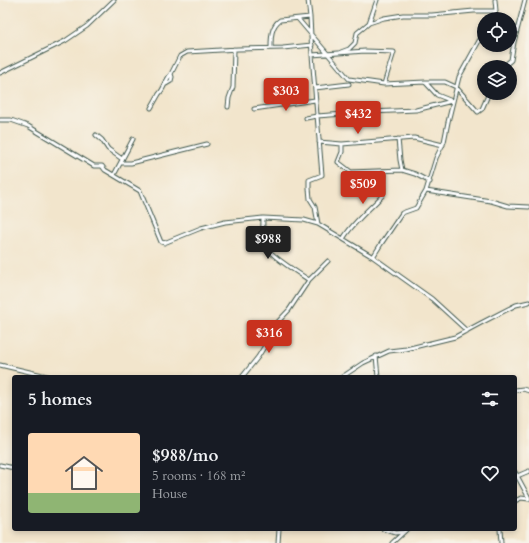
<!DOCTYPE html>
<html lang="en">
<head>
<meta charset="utf-8">
<style>
  body { margin:0; font-family:Cardo,serif; background:#242831; color:#f1f3f6; height:100vh; display:flex; flex-direction:column; font-size:15px; white-space:nowrap }
  * { box-sizing:border-box; margin:0 }
  p { font-size:13px; color:#9ea1a6 }
  .icon { flex:none; width:22px; height:22px; fill:none; stroke:currentColor; stroke-width:2; stroke-linecap:round; stroke-linejoin:round }
  .map { position:relative; flex:1; overflow:hidden }
  .drawer { position:absolute; left:12px; top:375px; width:505px; height:156px; display:flex; flex-direction:column; background:#171b24; border-radius:4px; box-shadow:0 2px 6px #0003 }
  .drawer>* { flex:none }
  .buttons { position:absolute; left:477px; top:12px; display:grid; gap:8px }
  .buttons a { display:grid; place-items:center; width:40px; height:40px; border-radius:50%; background:#171b24; box-shadow:0 2px 6px #0003; font-size:20px }
  .price { position:absolute; translate:-50% -34px; padding:0 9px; border-radius:4px; background:#c8321e; color:#fff; font-size:13px; line-height:26px; filter:drop-shadow(0 1px 2px #0008) }
  .price::after { content:''; position:absolute; left:50%; top:24px; width:12px; height:9px; margin-left:-6px; background:inherit; clip-path:polygon(0 0,100% 0,50% 100%) }
  .price.current { background:#222; color:#fff }
  ul { padding:0; list-style:none }
  li { display:flex; align-items:center; gap:12px; height:100px; padding:0 16px }
  li span { display:grid; place-items:center; flex:none; width:112px; height:80px; border-radius:4px; color:#555 }
  li>.icon { margin-inline-start:auto }
  span .icon { width:48px; height:48px; fill:#fffc; stroke-width:1 }
  li b { font-size:17px }
  h2 { display:flex; justify-content:space-between; align-items:center; height:48px; padding:0 16px; font-size:17px }
  .map>svg:first-child { display:block }
  .lines { fill:none; stroke-linecap:round; stroke-linejoin:round }
  .street-casing { stroke:#3f564b; stroke-width:5 }
  .street { stroke:#fff; stroke-width:3 }
</style>
</head>
<body>
<div class="map">
<svg width="529" height="543" viewBox="0 0 529 543">
  <rect width="100%" height="100%" fill="#f7f3e8"/>
  <filter id="ink" filterUnits="userSpaceOnUse"><feTurbulence type="fractalNoise" baseFrequency=".025" numOctaves="2"/><feDisplacementMap in="SourceGraphic" scale="8" xChannelSelector="R" yChannelSelector="G"/><feConvolveMatrix kernelMatrix="1 2 1 2 8 2 1 2 1" color-interpolation-filters="sRGB"/></filter>
  <filter id="wash" filterUnits="userSpaceOnUse"><feTurbulence type="fractalNoise" baseFrequency=".012" numOctaves="4" result="noise"/><feDisplacementMap in="SourceGraphic" scale="16" xChannelSelector="R" yChannelSelector="G"/><feGaussianBlur stdDeviation="0.9" result="paint"/><feColorMatrix in="noise" values="0 0 0 0 0 0 0 0 0 0 0 0 0 0 0 0 0 1.4 0 .05"/><feComposite in="paint" operator="in"/></filter>
  <g filter="url(#wash)">
    <rect width="100%" height="100%" fill="#f2e5cc"/>
  </g>
  <g filter="url(#ink)">
    <g class="lines">
      <defs>
        <path id="street" d="M310,17L312,55
          M298,19L349,79L384,84L425,82L437,95L452,101
          M491,19L496,11L495,0
          M369,23L377,0
          M271,48C271,38 271,26 280,20L310,17L308,0
          M341,52L349,49L355,43L357,33L369,23L384,18L403,15H432L474,11H496
          M503,67L511,60L514,42L525,0
          M0,73L65,41L87,26L114,0
          M425,82H445L456,87L478,112L482,109L489,93
          M166,84L171,81L172,77L171,74
          M315,88L349,84
          M228,107L229,98L233,87L234,49
          M151,108L159,94C165,88 165,80 171,74L180,56L187,52L238,49L283,48L312,45
          M254,109L315,100
          M306,118L317,116L371,112L416,110L452,101
          M0,120H11L28,126L94,166H102L105,170L140,191L161,242L164,243L201,228L225,222L263,218L304,220L318,224L373,257
          M96,135L102,140L108,149L122,159
          M398,139L400,160L402,170
          M319,142L342,144L414,138L443,145
          M342,144V152L338,162L351,172L402,170L415,174L430,182
          M121,163H131L207,144
          M114,175L133,139
          M426,191L491,201L508,206L529,207
          M263,218C263,226 262,236 264,244C267,254 300,274 309,280
          M318,224L315,207L310,199L309,188V180L322,175L312,55L365,51L394,52L384,84
          M343,239C353,222 370,209 383,195L385,171
          M467,331L432,299L373,257L381,244L402,213L416,208L426,191L436,158L444,142L448,122L459,77L484,32
          M376,356L378,377
          M0,365L51,377
          M242,377L258,357L272,334L274,326L289,310L309,280L328,261
          M342,377L363,363L389,351L406,349L455,337L481,323L516,305L529,302
          M515,390L523,389L529,391
          M0,465L14,468
          M515,472L529,498
          M515,477L529,471
          M515,501L521,498L529,499
          M383,529L395,533L404,532L407,529
          M500,529L501,543
          M278,543L279,529
          M392,543L404,532"/>
      </defs>
      <use href="#street" class="street-casing"/>
      <use href="#street" class="street"/>
    </g>
  </g>
</svg>
<div class="buttons">
<a><svg class="icon" aria-label="locate" viewBox="0 0 24 24"><circle cx="12" cy="12" r="6"/><path d="M12 2v4M12 18v4M2 12h4M18 12h4"/></svg></a>
<a><svg class="icon" aria-label="layers" viewBox="0 0 24 24"><path d="M12 4l9 5-9 5-9-5zM3 14l9 5 9-5"/></svg></a>
</div>
<b class="price" style="left:286px;top:112px">$303</b>
<b class="price" style="left:358px;top:135px">$432</b>
<b class="price" style="left:363px;top:205px">$509</b>
<b class="price current" style="left:268px;top:260px">$988</b>
<b class="price" style="left:269px;top:354px">$316</b>
<section class="drawer">
<h2>5 homes<svg class="icon" aria-label="filters" viewBox="0 0 24 24"><path d="M4 7h16M4 17h16"/><circle cx="9" cy="7" r="2"/><circle cx="15" cy="17" r="2"/></svg></h2>
<ul>
<li><span style="background:linear-gradient(#ffd9b3 75%,#8fb573 0)"><svg class="icon" aria-label="home" viewBox="0 0 24 24"><path d="M3 11l9-7 9 7M6 9v11h12V9"/></svg></span><div><b>$988/mo</b><p>5 rooms · 168 m²</p><p>House</p></div><svg class="icon" aria-label="heart" viewBox="0 0 24 24"><path d="M12 20l-8-8c-3-5 5-10 8-4 3-6 11-1 8 4z"/></svg></li>
</ul>
</section>
</div>
</body>
</html>
